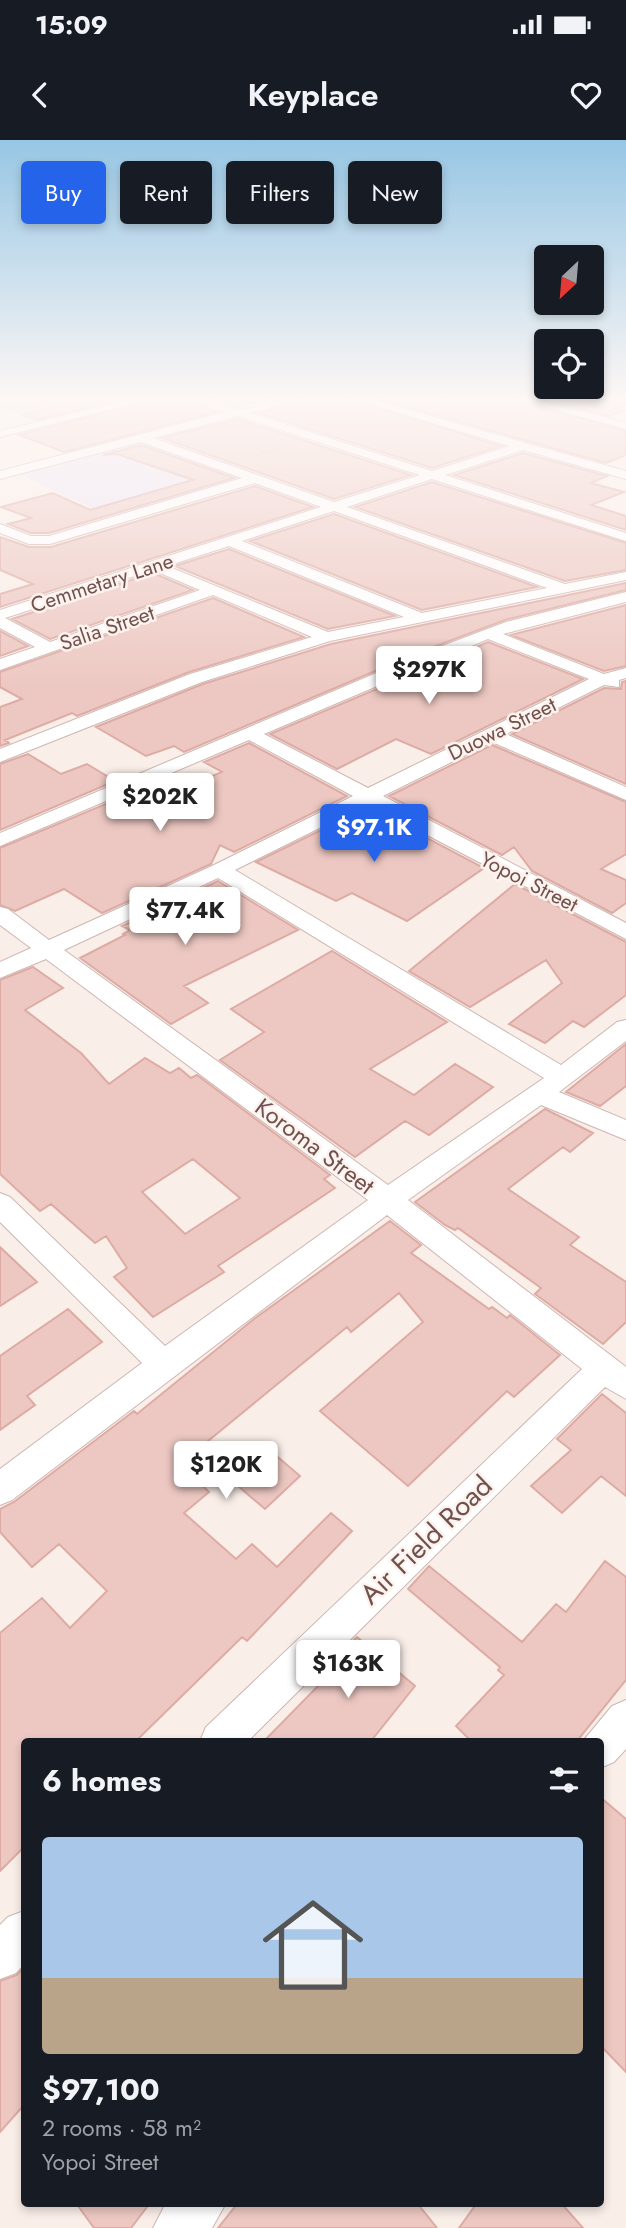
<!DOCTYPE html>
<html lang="en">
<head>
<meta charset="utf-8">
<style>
  body { margin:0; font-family:Jost,sans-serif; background:#242831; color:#f1f3f6; height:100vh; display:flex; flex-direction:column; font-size:26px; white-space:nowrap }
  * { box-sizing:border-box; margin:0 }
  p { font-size:23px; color:#9ea1a6 }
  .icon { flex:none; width:38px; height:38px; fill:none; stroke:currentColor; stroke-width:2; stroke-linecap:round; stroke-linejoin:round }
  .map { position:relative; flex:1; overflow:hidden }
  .panel { position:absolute; left:21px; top:1598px; width:583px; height:469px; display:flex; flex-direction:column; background:#171b24; border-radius:7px; box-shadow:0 4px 10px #0003 }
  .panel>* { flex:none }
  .banner { position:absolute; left:21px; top:21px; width:584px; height:63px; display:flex; gap:14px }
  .needle { width:46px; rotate:206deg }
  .controls { position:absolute; left:534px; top:105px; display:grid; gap:14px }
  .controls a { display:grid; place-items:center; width:70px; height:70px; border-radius:7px; background:#171b24; box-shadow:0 4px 10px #0003; font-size:35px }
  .price { position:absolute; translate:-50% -60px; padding:0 16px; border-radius:7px; background:#fff; color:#222; font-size:23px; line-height:46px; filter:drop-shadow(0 2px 4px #0008) }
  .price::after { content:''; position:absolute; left:50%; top:42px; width:21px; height:16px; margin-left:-10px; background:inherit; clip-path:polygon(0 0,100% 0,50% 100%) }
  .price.active { background:#2563eb; color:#fff }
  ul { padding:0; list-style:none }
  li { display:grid; align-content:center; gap:14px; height:371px; padding:0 21px }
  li+li { border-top:2px solid #363941 }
  li span { display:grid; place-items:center; height:217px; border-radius:7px; color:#555 }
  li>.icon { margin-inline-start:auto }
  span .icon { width:126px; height:126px; fill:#fffc; stroke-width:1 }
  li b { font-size:30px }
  h2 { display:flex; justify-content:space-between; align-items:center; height:84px; padding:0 21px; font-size:30px }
  .pill { padding:0 24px; border-radius:7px; background:#171b24; box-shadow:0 4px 10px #0003; font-size:24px; line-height:63px }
  .pill.active { background:#2563eb; color:#fff }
  .status { display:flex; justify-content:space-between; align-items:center; height:49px; padding:0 35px; background:#171b24; direction:ltr }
  .status svg { height:19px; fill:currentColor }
  header { display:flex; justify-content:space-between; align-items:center; height:91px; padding:0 21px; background:#171b24; font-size:32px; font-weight:600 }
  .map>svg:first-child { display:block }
  .education { fill:#ebe4f7 }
  .green { fill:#dce6c7 }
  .building { fill:#edc8c2; stroke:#deaba4; stroke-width:2; fill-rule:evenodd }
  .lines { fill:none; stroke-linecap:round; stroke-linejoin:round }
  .street-casing { stroke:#cdb6b2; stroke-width:2 }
  .path { stroke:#d2aaa5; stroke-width:2; stroke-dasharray:1 2.5; stroke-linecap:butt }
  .street { fill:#fff; fill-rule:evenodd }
  .labels { text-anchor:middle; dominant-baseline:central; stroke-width:5; stroke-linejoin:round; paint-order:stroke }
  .far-street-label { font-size:21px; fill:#71514e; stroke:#fdf3ee }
  .street-label { font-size:24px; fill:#71514e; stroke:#fdf3ee }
  .near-street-label { font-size:28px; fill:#71514e; stroke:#fdf3ee }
</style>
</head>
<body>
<div class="status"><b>15:09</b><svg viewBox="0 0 49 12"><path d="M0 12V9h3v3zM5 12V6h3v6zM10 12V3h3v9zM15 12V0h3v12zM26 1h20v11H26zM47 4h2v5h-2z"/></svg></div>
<header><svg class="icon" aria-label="back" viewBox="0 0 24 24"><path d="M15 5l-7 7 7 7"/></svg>Keyplace<svg class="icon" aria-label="heart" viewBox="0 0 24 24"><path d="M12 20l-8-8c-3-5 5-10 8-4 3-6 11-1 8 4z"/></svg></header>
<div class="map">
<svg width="626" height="2088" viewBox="0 0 626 2088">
  <rect width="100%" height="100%" fill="#faeee8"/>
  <path class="education" d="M141,299L247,337L111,376L14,332Z"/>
  <path class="green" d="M0,257H28L46,267L18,274L0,267Z"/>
  <path class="building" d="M39,257H131L36,280L22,275L53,267L38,262Z
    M163,257H181L217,272L64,312L19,295Z
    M201,257H284L238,266Z
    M306,257H343L501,306L432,328L259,273Z
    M371,257H507L626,291V315L606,323Z
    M537,257H626V264L614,268L624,270L609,276Z
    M238,279L411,335L334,359L162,298Z
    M141,305L234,338L49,393H31L8,384L31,378L1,367L53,353L90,370L193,340L117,314L103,315Z
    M523,313L607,336L591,343L624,352L591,365L626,376V390L454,335Z
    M432,342L626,403V430L565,441L355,367Z
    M255,346L313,367L0,467V454L33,444L0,430V397L29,407H51Z
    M334,374L537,447L422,470L250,401Z
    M229,409L395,476L328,489L175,426Z
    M153,433L193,450L50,499L12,479Z
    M626,443V450L505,480L420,512L184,612L174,606L146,616L96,587L203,544L331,504Z
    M213,458L304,497L189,532L77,576L72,573L5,600L9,603L0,606V567L22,559L0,547V532Z
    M626,465V526L604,531L511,495Z
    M0,491L28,506L0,516Z
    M488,502L583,539L431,614L396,599L337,629L270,594Z
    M626,541V644L512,594L604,548L621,549L622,542Z
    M249,603L347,656L234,712L220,705L211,724L102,773L64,749L15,771L0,765V708L132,653L149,663L222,632L204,622Z
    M492,605L626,662V714L601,729L626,740V763L612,773L532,731L514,707L502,715L389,656Z
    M28,614L61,634L87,624L115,641L0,690V624Z
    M368,667L484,728L407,781L352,753L336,761L256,722Z
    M218,741L298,790L184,846L208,863L171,884L80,818L125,795L123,794L130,790L122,786Z
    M515,744L626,802V855L584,887L573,881L545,903L509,884L562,843L546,820L470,867L409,831Z
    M332,811L447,882L370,929L414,955L455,924L493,947L429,995L405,981L355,1017L220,920L264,892L231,869Z
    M33,827L63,848L25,870L81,913L109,944L145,918L170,933L179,928L191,938L197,935L330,1035L324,1039L335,1048L218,1126L224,1132L153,1177L114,1137L127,1128L106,1096L95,1103L51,1064L40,1071L0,1034V840ZM193,1019L240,1058L185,1094L142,1052Z
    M626,904V946L600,966L566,952Z
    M545,969L593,993L570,1012L563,1007L508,1049L579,1097L570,1105L626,1142V1182L603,1204L535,1154L541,1148L458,1088L455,1090L445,1085L415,1062Z
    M390,1081L421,1105L411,1113L489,1169L492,1167L507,1178L510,1175L560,1215L514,1257L507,1251L408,1346L320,1271L423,1182L399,1153L351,1192L347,1187L180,1324L209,1352L184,1373L236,1419L252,1404L277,1427L331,1373L352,1391L247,1501L242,1497L136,1601H24V1707L0,1731V1493L42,1458L70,1488L107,1451L59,1404L32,1427L0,1392V1369L14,1362L134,1271L137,1274L254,1179Z
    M0,1107L37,1142L0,1166Z
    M68,1169L102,1202L27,1256L35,1265L0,1290V1216Z
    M602,1254L626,1273V1356L601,1336L562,1373L531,1346L571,1310L557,1299Z
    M266,1307L300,1336L265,1369L231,1340Z
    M605,1421L626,1437V1540L577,1601H471L456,1586L504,1535L498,1530L500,1527L408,1449L429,1426L522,1502L556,1464L566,1472Z
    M357,1497L415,1546L371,1601H264L322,1542L316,1537Z
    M600,1657L626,1679V1932L600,1905Z
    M24,1827V1965L0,1992V1841L17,1835Z
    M76,2063H150L131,2088H94Z
    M238,2063H417L437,2088H218Z
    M477,2063H561L583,2088H459Z"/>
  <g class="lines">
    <defs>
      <path id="street" d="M142,257H160L0,297V291Z
        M184,257C203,257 219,268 238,269C257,270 281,257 303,257L250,273L432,331L510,306L346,257H362L626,331V339L523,310L445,335L626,393V401L432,339L347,367L565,444L626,432V440L330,501L202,542L0,622V609L190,534L312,497L213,455L0,530V519L35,507L0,488V470L321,367L255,343L50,404H29L0,393V384L31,396H49L242,338L141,302L0,339V331L226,272ZM238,276L420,335L334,362L153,298ZM334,371L547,448L422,473L242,401ZM229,406L404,477L328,492L167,426ZM153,430L200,450L50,502L5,478Z
        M510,257H527L626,283V289Z
        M626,452V462L503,494L604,534L626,528V538L619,540V547L604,545L506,594L626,647V660L492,602L383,656L626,783V799L368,664L235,730L561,925L617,882L626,880V901L559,952L626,980V1000L541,965L408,1060L626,1227V1259L605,1247L248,1601H200L206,1587L582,1229L387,1075L12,1360L0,1365V1329L142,1223L0,1082V1053L10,1057L165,1206L368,1060L46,819L0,838V822L31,808L0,785V767L8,769L49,800L212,726L353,656L249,600L0,706V693L421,514L506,482ZM488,499L589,539L368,648L264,594ZM218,738L544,938L388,1045L64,810Z
        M626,1560V1609L614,1622L600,1628V1601H583L612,1566Z
        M24,1771V1824L16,1833L0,1839V1785L8,1777Z
        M166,2063H226L212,2088H153Z"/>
    </defs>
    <use href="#street" class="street-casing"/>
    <path class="path" d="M433,262L451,257
      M249,317L284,307"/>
    <use href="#street" class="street"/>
  </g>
  <linearGradient id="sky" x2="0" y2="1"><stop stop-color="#97c6e4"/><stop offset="0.47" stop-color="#fdf7f5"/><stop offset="1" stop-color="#fdf7f5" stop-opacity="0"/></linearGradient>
  <rect width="626" height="549" fill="url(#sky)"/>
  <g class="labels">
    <g class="far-street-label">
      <text transform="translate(102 443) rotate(-18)">Cemmetary Lane</text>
      <text transform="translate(107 488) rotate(-19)">Salia Street</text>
      <text transform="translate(502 589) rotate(-26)">Duowa Street</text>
      <text transform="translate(529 742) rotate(27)">Yopoi Street</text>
    </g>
    <g class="street-label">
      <text transform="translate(315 1006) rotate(37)">Koroma Street</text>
    </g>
    <g class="near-street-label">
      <text transform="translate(426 1400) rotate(-44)">Air Field Road</text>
    </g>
  </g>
</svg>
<div class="controls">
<a><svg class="needle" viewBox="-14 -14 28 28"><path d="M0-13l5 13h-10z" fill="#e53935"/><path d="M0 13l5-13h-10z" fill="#9ea1a6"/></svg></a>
<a><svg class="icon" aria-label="locate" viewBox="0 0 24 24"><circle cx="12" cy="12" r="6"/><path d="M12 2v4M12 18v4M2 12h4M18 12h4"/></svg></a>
</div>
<b class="price" style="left:429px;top:566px">$297K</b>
<b class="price" style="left:160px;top:693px">$202K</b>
<b class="price active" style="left:374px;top:724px">$97.1K</b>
<b class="price" style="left:185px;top:807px">$77.4K</b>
<b class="price" style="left:226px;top:1361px">$120K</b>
<b class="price" style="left:348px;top:1560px">$163K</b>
<div class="banner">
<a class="pill active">Buy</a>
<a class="pill">Rent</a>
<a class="pill">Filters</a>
<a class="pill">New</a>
</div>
<section class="panel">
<h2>6 homes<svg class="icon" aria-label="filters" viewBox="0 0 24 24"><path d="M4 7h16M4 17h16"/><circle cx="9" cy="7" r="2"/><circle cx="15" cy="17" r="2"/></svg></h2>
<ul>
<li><span style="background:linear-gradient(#a9c7e8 65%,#b9a48a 0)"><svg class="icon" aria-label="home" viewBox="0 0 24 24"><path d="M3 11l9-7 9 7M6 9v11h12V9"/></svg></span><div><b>$97,100</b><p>2 rooms · 58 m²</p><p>Yopoi Street</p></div></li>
</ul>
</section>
</div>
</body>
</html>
